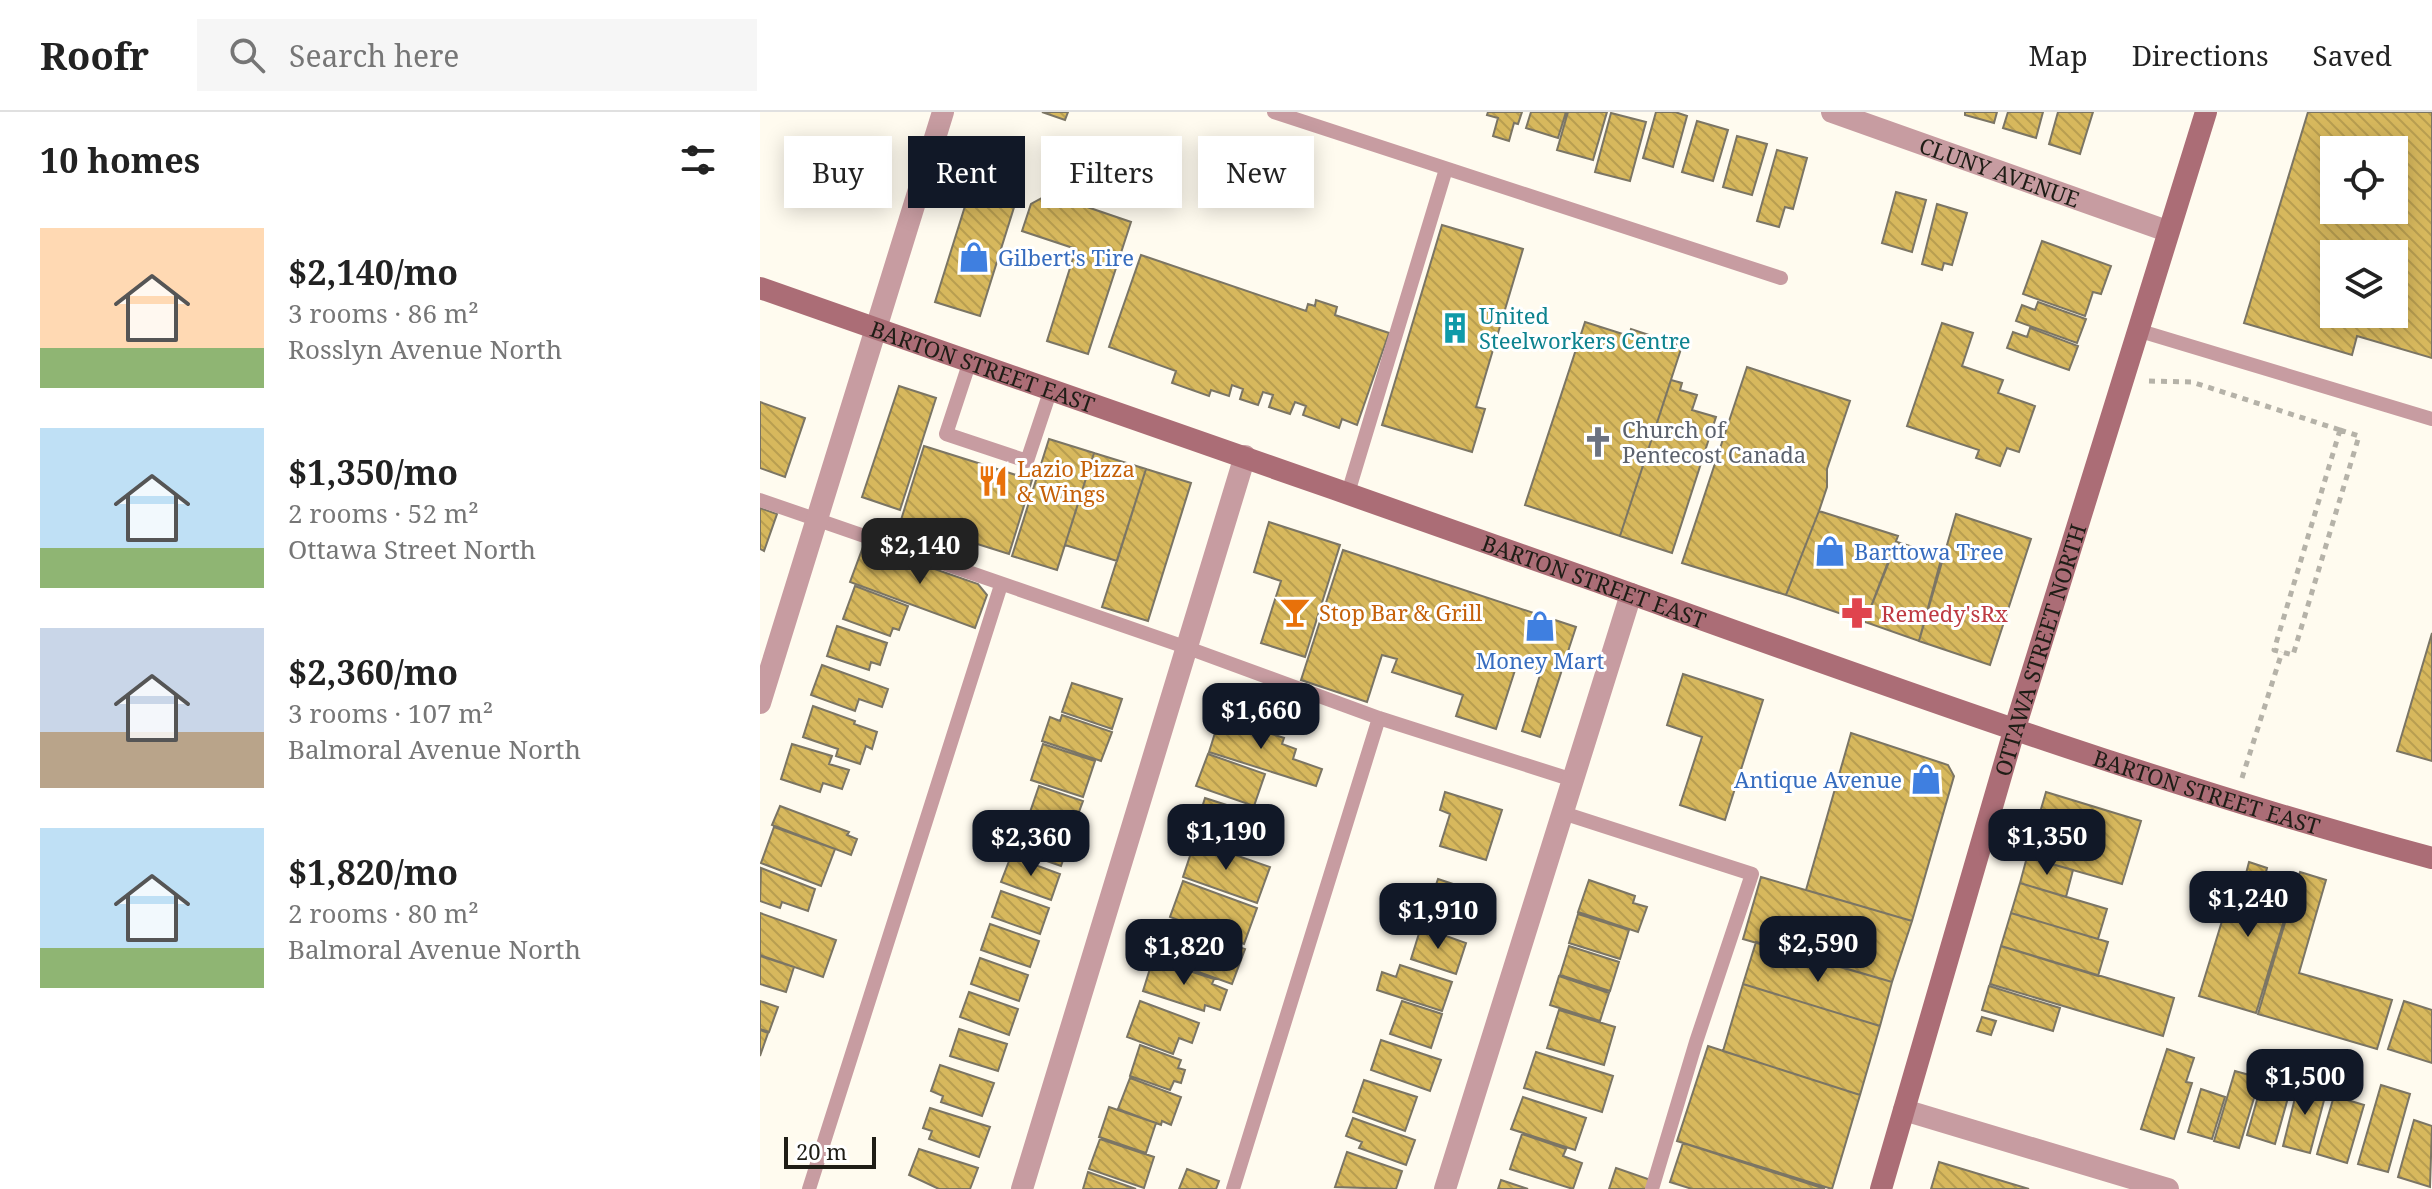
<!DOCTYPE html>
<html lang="en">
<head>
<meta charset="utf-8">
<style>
  body { margin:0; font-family:"Noto Serif",serif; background:#f6f6f6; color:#222; height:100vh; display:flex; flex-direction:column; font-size:30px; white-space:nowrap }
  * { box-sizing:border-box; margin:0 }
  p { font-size:26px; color:#767676 }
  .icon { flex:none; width:44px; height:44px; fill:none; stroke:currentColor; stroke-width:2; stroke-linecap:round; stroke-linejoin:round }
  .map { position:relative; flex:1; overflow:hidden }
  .sheet { display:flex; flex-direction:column; background:#fff; width:760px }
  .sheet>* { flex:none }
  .banner { position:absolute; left:24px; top:24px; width:760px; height:72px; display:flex; gap:16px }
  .fabs { position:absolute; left:1560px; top:24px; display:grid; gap:16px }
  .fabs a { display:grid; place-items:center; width:88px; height:88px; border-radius:0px; background:#fff; box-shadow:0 4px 20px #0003; font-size:40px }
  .scale { position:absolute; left:24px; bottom:20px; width:92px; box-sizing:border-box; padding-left:8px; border:4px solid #1f1d16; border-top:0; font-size:22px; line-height:28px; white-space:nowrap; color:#1f1d16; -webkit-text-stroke:6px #fff; paint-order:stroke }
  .price { position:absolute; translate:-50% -68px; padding:0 18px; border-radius:16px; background:#111827; color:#fff; font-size:26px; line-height:52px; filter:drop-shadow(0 2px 4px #0008) }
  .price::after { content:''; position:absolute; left:50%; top:48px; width:24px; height:18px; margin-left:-12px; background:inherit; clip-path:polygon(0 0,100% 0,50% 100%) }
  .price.current { background:#222; color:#fff }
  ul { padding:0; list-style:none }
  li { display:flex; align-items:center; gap:24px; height:200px; padding:0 40px }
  li span { display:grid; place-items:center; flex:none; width:224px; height:160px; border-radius:0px; color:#555 }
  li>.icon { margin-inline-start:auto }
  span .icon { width:96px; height:96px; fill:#fffc; stroke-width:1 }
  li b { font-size:34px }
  h2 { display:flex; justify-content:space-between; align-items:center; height:96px; padding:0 40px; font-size:34px }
  .pill { padding:0 28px; border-radius:0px; background:#fff; box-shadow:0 4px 20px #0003; font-size:28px; line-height:72px }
  .pill.current { background:#111827; color:#fff }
  header { display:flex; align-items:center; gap:48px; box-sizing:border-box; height:112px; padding:0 40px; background:#fff; border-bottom:2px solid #e0e0e0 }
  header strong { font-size:38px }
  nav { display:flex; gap:44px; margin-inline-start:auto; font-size:28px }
  .search { width:560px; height:72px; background:#f6f6f6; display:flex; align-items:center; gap:20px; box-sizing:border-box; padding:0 28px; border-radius:0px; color:#767676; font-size:30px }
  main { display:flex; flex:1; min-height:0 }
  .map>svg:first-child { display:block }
  .building { fill:url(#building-back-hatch); stroke:#7b7564; stroke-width:2; fill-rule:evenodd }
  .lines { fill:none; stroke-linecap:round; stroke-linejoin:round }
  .path { stroke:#b5b2a8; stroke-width:5; stroke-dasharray:6 6; stroke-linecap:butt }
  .service { stroke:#c79ca1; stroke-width:14 }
  .minor { stroke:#c79ca1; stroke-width:22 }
  .secondary { stroke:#ab6d76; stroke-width:22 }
  .labels { text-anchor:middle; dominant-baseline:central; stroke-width:6; stroke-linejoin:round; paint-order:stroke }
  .street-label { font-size:22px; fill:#1f1d16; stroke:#fff }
  .shop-label { font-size:22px; fill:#366cbe; stroke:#fff; text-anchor:start }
  .culture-label { font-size:22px; fill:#0d838f; stroke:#fff; text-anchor:start }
  .worship-label { font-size:22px; fill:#5b616d; stroke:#fff; text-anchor:start }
  .food-label { font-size:22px; fill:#c56008; stroke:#fff; text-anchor:start }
  .health-label { font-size:22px; fill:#be3a42; stroke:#fff; text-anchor:start }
</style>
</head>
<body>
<header>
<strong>Roofr</strong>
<div class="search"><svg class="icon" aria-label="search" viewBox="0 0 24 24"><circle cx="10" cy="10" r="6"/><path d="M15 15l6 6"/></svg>Search here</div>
<nav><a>Map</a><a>Directions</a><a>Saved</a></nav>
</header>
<main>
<section class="sheet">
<h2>10 homes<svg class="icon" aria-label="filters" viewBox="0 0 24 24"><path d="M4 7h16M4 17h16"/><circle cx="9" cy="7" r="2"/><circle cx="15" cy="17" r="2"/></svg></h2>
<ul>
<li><span style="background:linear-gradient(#ffd9b3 75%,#8fb573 0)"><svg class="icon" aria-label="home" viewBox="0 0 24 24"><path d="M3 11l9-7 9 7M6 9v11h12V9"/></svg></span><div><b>$2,140/mo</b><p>3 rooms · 86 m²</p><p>Rosslyn Avenue North</p></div></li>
<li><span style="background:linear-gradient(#bfe0f5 75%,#8fb573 0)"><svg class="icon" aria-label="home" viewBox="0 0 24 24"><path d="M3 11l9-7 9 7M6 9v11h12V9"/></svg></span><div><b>$1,350/mo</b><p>2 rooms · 52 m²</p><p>Ottawa Street North</p></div></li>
<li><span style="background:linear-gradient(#c9d6e8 65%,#b9a48a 0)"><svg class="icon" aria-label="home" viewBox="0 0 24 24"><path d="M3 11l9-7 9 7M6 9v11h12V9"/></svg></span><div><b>$2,360/mo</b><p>3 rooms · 107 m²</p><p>Balmoral Avenue North</p></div></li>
<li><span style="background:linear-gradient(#bfe0f5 75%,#8fb573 0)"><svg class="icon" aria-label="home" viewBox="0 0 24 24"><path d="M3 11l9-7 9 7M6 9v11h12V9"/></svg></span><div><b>$1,820/mo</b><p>2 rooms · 80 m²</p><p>Balmoral Avenue North</p></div></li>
</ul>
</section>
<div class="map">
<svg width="1672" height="1077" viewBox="0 0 1672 1077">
  <defs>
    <pattern id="building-back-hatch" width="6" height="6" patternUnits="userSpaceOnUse" patternTransform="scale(2)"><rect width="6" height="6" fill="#d7b85d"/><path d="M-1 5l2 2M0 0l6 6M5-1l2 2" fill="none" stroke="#b89e50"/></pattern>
  </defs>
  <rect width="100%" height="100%" fill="#fffbef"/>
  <path class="building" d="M282,0H308L305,8Z
    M728,0H762L758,12L754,11L749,29L733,24L738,6L727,3Z
    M771,0H806L798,26L766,16Z
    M808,0H847L833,48L797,38Z
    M896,0H915L927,4L913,55L883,46Z
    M1205,0H1237L1234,11L1205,3Z
    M1248,0H1283L1276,26L1243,16Z
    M1298,0H1333L1320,42L1289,32Z
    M1548,0H1672V246L1597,224L1592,243L1484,211ZM1574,38H1634V98H1574ZM1574,142H1634V202H1574Z
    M851,1L886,10L870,69L835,60Z
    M937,9L968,18L953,69L922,60Z
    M977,24L1007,32L992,83L963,75Z
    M1017,38L1047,46L1033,97L1025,95L1019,115L997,109Z
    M216,59L261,73L220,204L175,190Z
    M1136,80L1166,88L1152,140L1122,131Z
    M289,82L371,110L328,242L287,229L316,137L262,119L271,92Z
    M1177,92L1207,101L1192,153L1184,151L1182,158L1162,152Z
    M682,113L763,137L716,295L725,297L712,340L622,313Z
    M1282,129L1351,154L1341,182L1333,180L1325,204L1263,182Z
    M381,143L546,199L548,192L555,194L556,188L577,195L575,203L629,221L597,313L582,307L579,316L543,303L546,294L535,290L530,302L509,295L513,283L503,280L498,293L480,287L483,277L472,273L469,284L451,278L449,284L412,271L416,259L349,235Z
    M1278,190L1326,207L1317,231L1256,209L1262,193L1275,198Z
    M825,210L869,224L871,217L922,234L860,424L765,393Z
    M1182,211L1213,221L1202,254L1243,268L1238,281L1275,294L1259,340L1247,336L1240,354L1216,346L1219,338L1147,314Z
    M1270,216L1318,234L1309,258L1247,236L1253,220L1267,225Z
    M987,255L1090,289L1067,357V375L1059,399L1026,483L922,451Z
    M911,268L922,271L920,278L937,283L932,298L956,305L912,441L860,424Z
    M139,274L176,286L140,398L102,385Z
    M0,290L45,306L25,365L0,356Z
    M289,327L334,341L297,458L252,444Z
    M164,334L272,368L249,442L141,408Z
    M334,341L386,357L357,449L305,433Z
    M386,357L431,371L388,509L342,495Z
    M0,396L17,402L4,439L0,437Z
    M1059,399L1138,424L1105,510L1026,483Z
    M1196,402L1271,427L1230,553L1159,529Z
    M509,410L580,433L545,545L501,531L521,469L494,460Z
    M1137,430L1182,444L1159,529L1105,510Z
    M103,435L119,440L120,438L218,472L227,483L215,516L90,470Z
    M583,438L816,515L780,625L762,619L781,560L757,552L736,617L696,604L703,583L632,560L637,547L622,543L607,590L541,568Z
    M95,474L148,494L139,518L133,516L130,524L83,507Z
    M77,514L127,531L120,553L111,550L109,558L67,544Z
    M1672,521V649L1637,639Z
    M62,553L128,577L122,595L99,587L95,599L51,583Z
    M923,562L1003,588L965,708L920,693L942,625L907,613Z
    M312,571L362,587L352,617L302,600Z
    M53,594L95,609L94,612L117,620L112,637L106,634L100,652L76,644L78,637L43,625Z
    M302,603L352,620L341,649L282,629L290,605L300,609Z
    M460,605L524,626L522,632L536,637L533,647L562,657L556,674L449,640Z
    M1091,621L1188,653L1194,664L1152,809L1046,778Z
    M32,632L72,644L69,652L89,658L82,677L63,671L60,680L21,667Z
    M283,632L335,649L323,685L271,668Z
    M448,642L505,662L494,694L436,674Z
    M279,674L323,689L310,724L267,709Z
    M685,680L742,698L726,748L680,734L690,702L680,698Z
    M1286,680L1381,709L1362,772L1267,745Z
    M445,686L482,698L477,711L486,714L482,730L473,727L471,735L433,724Z
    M20,694L89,720L87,723L97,727L91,743L12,713Z
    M241,710L260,716L262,712L310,728L301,754L234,731Z
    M14,715L75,737L61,774L1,751Z
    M435,729L510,755L497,791L423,765Z
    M251,744L300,762L291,788L241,770Z
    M1267,745L1313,758L1306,785L1260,771Z
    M1489,750L1507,756L1506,760L1536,769L1496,901L1439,884L1474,770L1483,773Z
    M1,756L55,777L48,799L22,790L20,796L0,789Z
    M1540,760L1566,768L1539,861L1632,888L1617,937L1498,902Z
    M1001,765L1152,809L1132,870L983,827Z
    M678,767L720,781L709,814L667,799Z
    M829,768L875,784L873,791L887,795L878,820L818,800Z
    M423,769L497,796L484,832L410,805Z
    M1260,771L1347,797L1338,827L1251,801Z
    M241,779L289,796L280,822L232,805Z
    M0,801L76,828L63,865L0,843Z
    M1251,801L1348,830L1338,864L1241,834Z
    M818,802L869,818L860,847L809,831Z
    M411,811L485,837L472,872L399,846Z
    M230,812L279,829L270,855L221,838Z
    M661,815L706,831L696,862L651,847Z
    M996,830L1132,870L1120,914L983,872Z
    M809,834L859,850L850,879L800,863Z
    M1241,834L1414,886L1403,924L1230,872Z
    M0,844L34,855L26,880L0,872Z
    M220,846L268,863L259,889L211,872Z
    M393,847L454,867L452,872L467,878L460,898L445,893L444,899L383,879Z
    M640,853L692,870L682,899L617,878L622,860L636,865Z
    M799,864L849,881L840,909L790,893Z
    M983,872L1120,914L1100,983L963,939Z
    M1229,874L1300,896L1293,919L1222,898Z
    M209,880L258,897L249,923L200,905Z
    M0,889L18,895L9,920L0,917Z
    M380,889L439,911L432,931L419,926L413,942L367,925Z
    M642,889L682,902L671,936L630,922Z
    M1644,889L1672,898V951L1628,937Z
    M799,898L855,915L844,953L787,936Z
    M1222,905L1236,909L1231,923L1217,919Z
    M199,917L247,932L238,959L190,944Z
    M0,918L8,921L0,944Z
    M621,928L681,948L670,979L611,958Z
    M380,933L421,948L418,956L425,958L421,971L414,969L410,978L370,964Z
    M948,934L1100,983L1072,1077L917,1029Z
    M1407,937L1434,946L1426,970L1432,971L1414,1027L1381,1017Z
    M776,940L853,964L842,1000L764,976Z
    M180,953L234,971L222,1004L181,990L183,984L171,979Z
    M1475,959L1500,966L1479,1036L1454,1029Z
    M1505,960L1533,968L1515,1032L1487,1023Z
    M370,966L421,985L411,1013L402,1009L401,1013L358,997Z
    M604,968L657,985L645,1019L593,1000Z
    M1539,970L1567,977L1550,1041L1523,1034Z
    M1621,973L1650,982L1628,1060L1598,1052Z
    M1441,977L1465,985L1452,1027L1428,1020Z
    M1574,984L1604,993L1587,1051L1557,1042Z
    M763,985L826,1006L815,1038L751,1017Z
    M349,995L396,1011L386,1041L339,1025Z
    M170,996L230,1015L219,1045L169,1027L172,1019L163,1016Z
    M593,1006L655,1028L646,1053L599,1036L602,1030L586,1024Z
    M1654,1008L1672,1014L1670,1075L1638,1065Z
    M762,1022L806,1037L803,1044L822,1051L813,1077L750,1057Z
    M340,1027L394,1045L384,1076L329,1057Z
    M923,1031L1065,1077H932L910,1070Z
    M159,1037L218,1056L210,1077H179L149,1063Z
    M587,1040L642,1059L636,1077L575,1075Z
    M1179,1050L1269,1077H1171Z
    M856,1056L891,1068L887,1077H849Z
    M427,1057L459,1069L456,1077H419Z
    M328,1060L376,1077H323Z
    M741,1068L768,1077H738Z"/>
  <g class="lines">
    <path class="path" d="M1389,269L1432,270L1580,318
      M1580,318L1599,324L1533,543L1514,538Z
      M1482,666L1522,540"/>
    <path class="service" d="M514,0L1021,166
      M1377,218L1672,307
      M210,249L186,322L267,349L291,277
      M588,381L686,57
      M0,388L428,536L619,606L813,668
      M803,701L992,762L936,930L892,1077
      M49,1077L241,473
      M473,1077L619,606"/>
    <g class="minor">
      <path id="s1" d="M1072,0L1407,119"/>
      <path d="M0,591L183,0"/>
      <path d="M1144,998L1408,1077"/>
      <path d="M262,1077L485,344"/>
      <path d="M685,1077L871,482"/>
    </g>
    <g class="secondary">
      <path id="s2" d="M0,176C279,274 559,371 838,470C1114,569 1388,670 1672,746"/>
      <path id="s3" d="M1121,1077L1254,619L1446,0"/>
    </g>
  </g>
  <defs>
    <symbol id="shop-bare" viewBox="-9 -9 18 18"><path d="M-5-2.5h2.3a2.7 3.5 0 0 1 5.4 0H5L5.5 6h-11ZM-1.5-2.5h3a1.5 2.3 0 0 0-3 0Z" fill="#3f7fe0" stroke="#fff" stroke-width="2.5" paint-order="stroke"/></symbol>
    <symbol id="building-bare" viewBox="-9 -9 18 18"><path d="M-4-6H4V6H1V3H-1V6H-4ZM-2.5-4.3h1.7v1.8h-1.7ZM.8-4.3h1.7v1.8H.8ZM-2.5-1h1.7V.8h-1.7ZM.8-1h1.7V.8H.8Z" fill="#0f9aa8" stroke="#fff" stroke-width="2.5" paint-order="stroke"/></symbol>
    <symbol id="church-bare" viewBox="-9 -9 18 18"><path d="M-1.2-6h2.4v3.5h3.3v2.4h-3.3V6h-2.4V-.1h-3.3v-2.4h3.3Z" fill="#6b7280" stroke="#fff" stroke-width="2.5" paint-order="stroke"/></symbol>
    <symbol id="restaurant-bare" viewBox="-9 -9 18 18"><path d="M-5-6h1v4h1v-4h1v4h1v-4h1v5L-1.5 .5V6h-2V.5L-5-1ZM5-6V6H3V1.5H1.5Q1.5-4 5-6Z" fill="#e8710a" stroke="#fff" stroke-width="2.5" paint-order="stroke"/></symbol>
    <symbol id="bar-bare" viewBox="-9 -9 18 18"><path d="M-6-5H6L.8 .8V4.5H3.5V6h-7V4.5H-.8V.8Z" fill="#e8710a" stroke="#fff" stroke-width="2.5" paint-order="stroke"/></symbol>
    <symbol id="pharmacy-bare" viewBox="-9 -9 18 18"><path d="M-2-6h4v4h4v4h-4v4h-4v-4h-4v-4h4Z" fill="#e0444e" stroke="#fff" stroke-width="2.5" paint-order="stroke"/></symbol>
  </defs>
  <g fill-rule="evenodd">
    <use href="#shop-bare" x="192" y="123" width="44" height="44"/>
    <use href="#building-bare" x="673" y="194" width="44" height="44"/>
    <use href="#church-bare" x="816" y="308" width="44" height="44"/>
    <use href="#restaurant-bare" x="211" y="347" width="44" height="44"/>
    <use href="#shop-bare" x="1048" y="417" width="44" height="44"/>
    <use href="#bar-bare" x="513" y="478" width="44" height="44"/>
    <use href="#pharmacy-bare" x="1075" y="479" width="44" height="44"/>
    <use href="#shop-bare" x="758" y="492" width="44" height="44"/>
    <use href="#shop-bare" x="1144" y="645" width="44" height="44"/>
  </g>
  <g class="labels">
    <g class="street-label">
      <text stroke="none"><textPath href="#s1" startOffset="178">CLUNY AVENUE</textPath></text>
      <text stroke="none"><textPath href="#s2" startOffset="236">BARTON STREET EAST</textPath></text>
      <text stroke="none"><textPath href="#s2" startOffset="884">BARTON STREET EAST</textPath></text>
      <text stroke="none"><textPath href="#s3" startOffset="562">OTTAWA STREET NORTH</textPath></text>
      <text stroke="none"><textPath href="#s2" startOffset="1532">BARTON STREET EAST</textPath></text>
    </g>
    <g class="shop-label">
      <text x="238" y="145">Gilbert's Tire</text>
      <text x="1094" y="439">Barttowa Tree</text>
      <text x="780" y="548" text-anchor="middle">Money Mart</text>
      <text x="1142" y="667" text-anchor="end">Antique Avenue</text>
    </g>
    <g class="culture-label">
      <text x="719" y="203">United<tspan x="719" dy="25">Steelworkers Centre</tspan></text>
    </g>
    <g class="worship-label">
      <text x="862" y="317">Church of<tspan x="862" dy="25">Pentecost Canada</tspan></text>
    </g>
    <g class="food-label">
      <text x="257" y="356">Lazio Pizza<tspan x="257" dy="25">&amp; Wings</tspan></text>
      <text x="559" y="500">Stop Bar &amp; Grill</text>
    </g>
    <g class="health-label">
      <text x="1121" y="501">Remedy'sRx</text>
    </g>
  </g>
</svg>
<div class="fabs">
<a><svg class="icon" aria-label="locate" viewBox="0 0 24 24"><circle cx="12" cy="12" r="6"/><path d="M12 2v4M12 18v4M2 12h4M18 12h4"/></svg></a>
<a><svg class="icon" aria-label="layers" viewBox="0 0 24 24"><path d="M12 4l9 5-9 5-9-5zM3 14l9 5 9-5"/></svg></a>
</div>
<div class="scale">20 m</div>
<b class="price current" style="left:160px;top:474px">$2,140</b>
<b class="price" style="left:501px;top:639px">$1,660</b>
<b class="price" style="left:466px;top:760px">$1,190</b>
<b class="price" style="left:1287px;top:765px">$1,350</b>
<b class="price" style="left:271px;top:766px">$2,360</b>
<b class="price" style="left:1488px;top:827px">$1,240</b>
<b class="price" style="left:678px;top:839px">$1,910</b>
<b class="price" style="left:1058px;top:872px">$2,590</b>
<b class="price" style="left:424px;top:875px">$1,820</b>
<b class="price" style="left:1545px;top:1005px">$1,500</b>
<div class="banner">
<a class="pill">Buy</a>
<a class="pill current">Rent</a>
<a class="pill">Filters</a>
<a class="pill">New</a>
</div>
</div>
</main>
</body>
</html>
